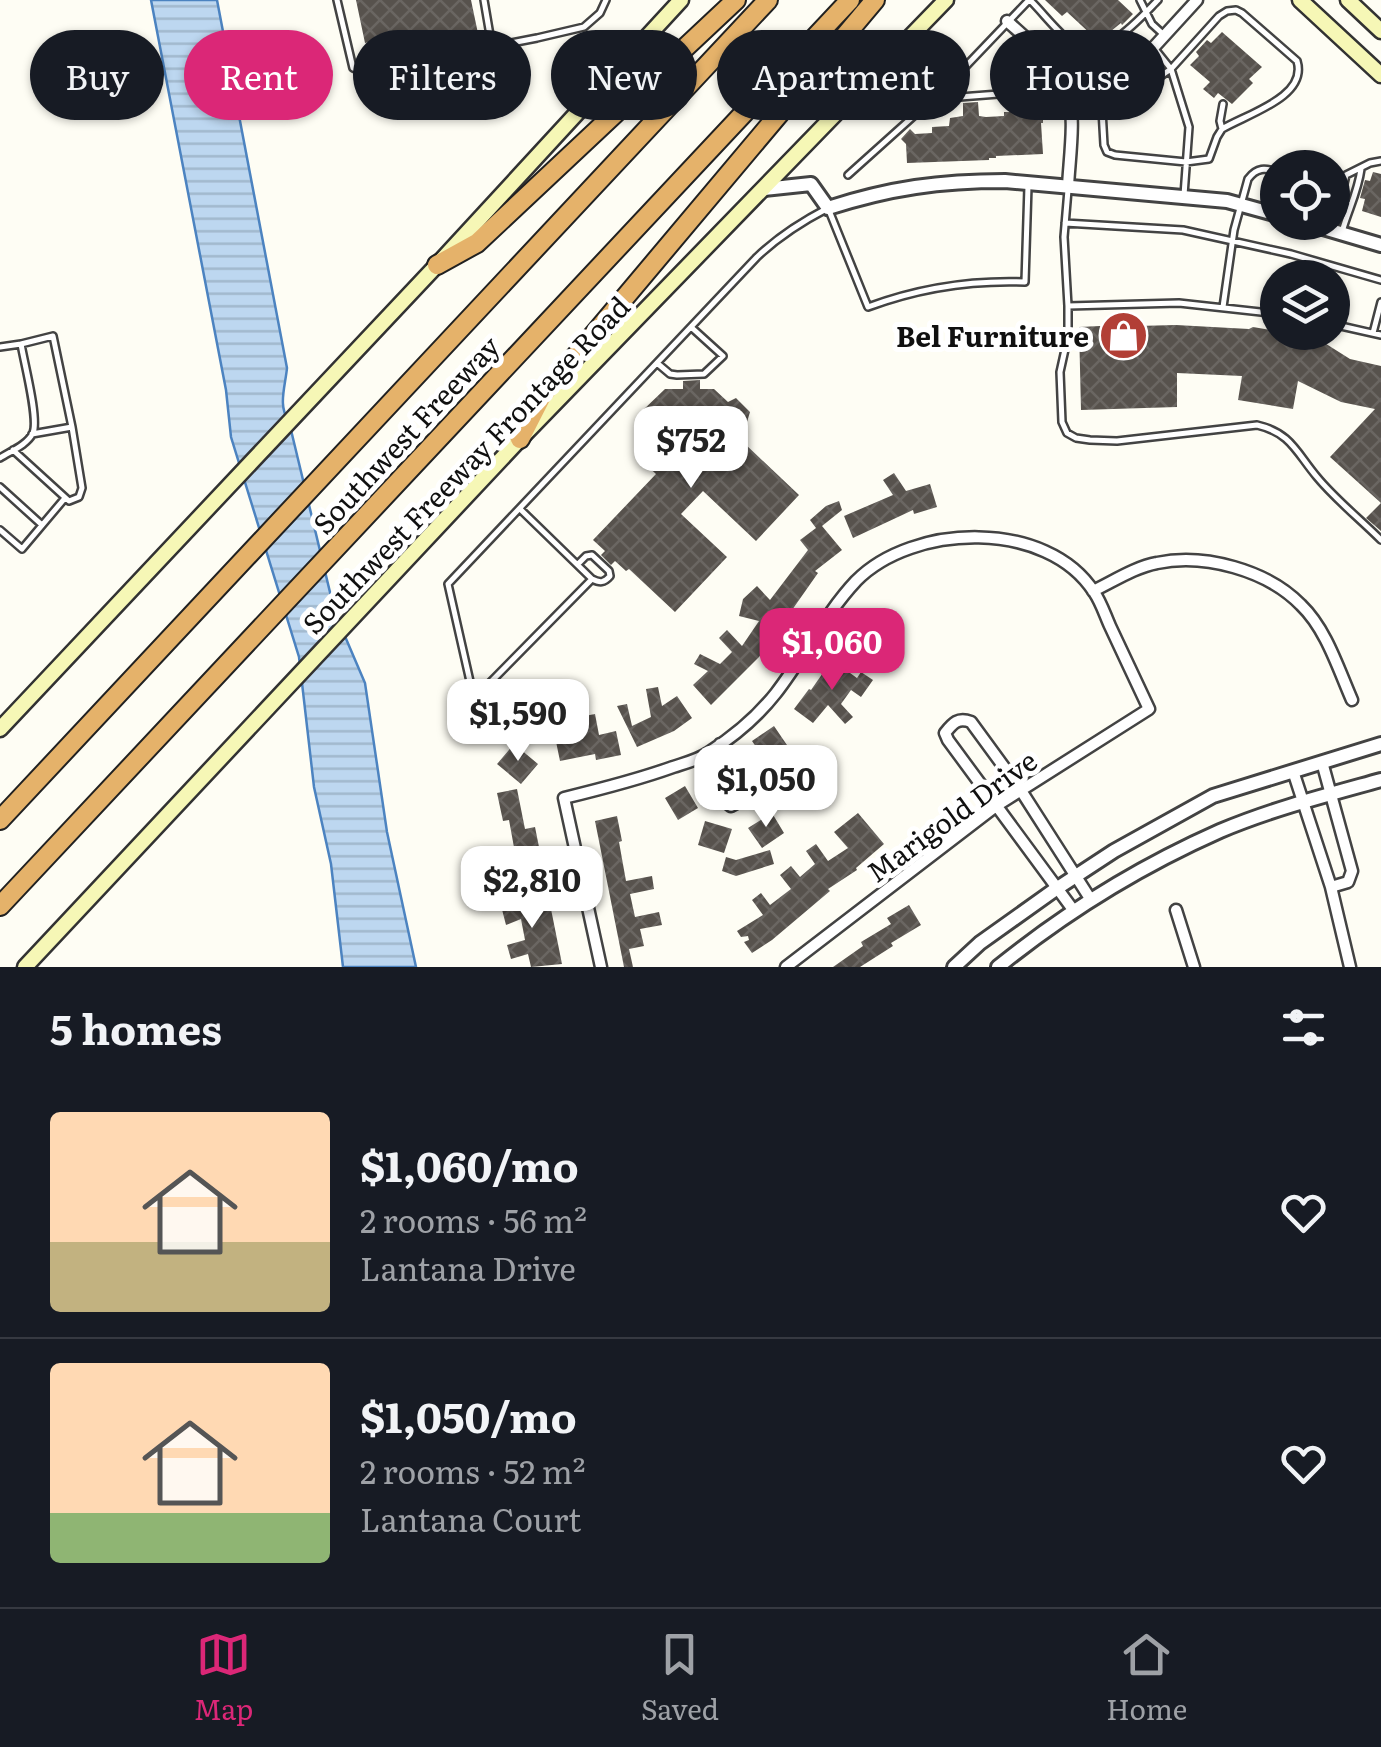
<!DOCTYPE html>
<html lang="en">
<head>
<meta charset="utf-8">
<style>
  body { margin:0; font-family:Literata,serif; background:#242831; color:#f1f3f6; height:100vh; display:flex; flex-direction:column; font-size:38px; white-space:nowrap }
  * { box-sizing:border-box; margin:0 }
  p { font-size:32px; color:#9ea1a6 }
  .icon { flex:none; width:55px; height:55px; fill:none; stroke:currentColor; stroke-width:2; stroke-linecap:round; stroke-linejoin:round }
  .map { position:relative; height:967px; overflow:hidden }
  .panel { display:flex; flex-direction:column; background:#171b24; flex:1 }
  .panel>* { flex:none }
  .banner { position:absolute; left:30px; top:30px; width:1322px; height:90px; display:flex; gap:20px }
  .tools { position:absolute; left:1260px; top:150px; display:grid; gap:20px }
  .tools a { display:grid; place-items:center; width:90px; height:90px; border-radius:50%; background:#171b24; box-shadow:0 2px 8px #0004; font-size:50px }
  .price { position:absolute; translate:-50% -85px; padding:0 22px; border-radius:20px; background:#fff; color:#222; font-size:32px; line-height:65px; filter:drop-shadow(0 2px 5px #0008) }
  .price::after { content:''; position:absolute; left:50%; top:60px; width:30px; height:22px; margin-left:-15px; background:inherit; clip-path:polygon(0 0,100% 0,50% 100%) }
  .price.on { background:#db2777; color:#fff }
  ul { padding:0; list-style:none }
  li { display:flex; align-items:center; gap:30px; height:250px; padding:0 50px }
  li+li { border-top:2px solid #363941 }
  li span { display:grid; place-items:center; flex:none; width:280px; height:200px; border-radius:10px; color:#555 }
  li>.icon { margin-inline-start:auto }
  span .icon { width:120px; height:120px; fill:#fffc; stroke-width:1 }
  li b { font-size:42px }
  h2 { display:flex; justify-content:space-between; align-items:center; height:120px; padding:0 50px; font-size:42px }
  .chip { padding:0 35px; border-radius:45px; background:#171b24; box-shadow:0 2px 8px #0004; font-size:35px; line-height:90px }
  .chip.on { background:#db2777; color:#fff }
  .tab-bar { display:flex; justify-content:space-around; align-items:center; height:140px; border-top:2px solid #363941; background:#171b24; font-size:28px; color:#9ea1a6 }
  .tab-bar a { display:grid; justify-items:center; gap:5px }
  .tab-bar .on { color:#db2777 }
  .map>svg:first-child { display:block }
  .water { fill:url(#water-rules); stroke:#4c83c0; stroke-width:2.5 }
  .building { fill:url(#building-cross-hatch) }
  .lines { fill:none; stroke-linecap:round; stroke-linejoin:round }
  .service-casing { stroke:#434343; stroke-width:10 }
  .minor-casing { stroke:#434343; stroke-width:15 }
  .tertiary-casing { stroke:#434343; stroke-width:18 }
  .secondary-casing { stroke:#323232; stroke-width:19 }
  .motorway-casing { stroke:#212121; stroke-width:22 }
  .service { stroke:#fff; stroke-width:5 }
  .minor { stroke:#fff; stroke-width:10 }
  .tertiary { stroke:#fff; stroke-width:12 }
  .secondary { stroke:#f6f7b6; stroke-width:14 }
  .motorway { stroke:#e5b26a; stroke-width:18 }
  .labels { text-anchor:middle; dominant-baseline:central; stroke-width:10; stroke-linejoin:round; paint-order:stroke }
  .poi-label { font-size:28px; font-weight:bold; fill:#101010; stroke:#fff; text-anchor:end }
  .street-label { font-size:28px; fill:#101010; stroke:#fff }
</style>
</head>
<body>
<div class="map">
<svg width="1381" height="967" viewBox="0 0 1381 967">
  <defs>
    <pattern id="water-rules" width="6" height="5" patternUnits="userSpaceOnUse" patternTransform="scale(2.5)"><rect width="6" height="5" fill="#bdd7f0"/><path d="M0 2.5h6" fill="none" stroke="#a1b8cd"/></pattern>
    <pattern id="building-cross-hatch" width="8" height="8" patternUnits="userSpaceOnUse" patternTransform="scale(2.5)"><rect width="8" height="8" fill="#57524d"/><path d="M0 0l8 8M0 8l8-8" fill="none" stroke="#6a6662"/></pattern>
  </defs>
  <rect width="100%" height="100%" fill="#fefdf4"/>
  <path class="water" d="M151,0H217L287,368C286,379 282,394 283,404C283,412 288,422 291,430L335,613L365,683L387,832L416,967H343L331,864L314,787L299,657L231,437L226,390Z"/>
  <path class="building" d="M356,0H471L480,43L383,62L379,40L365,43Z
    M1045,0H1118L1133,14L1122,25L1121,23L1111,31L1095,38L1067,12L1062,16Z
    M1222,32L1262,67L1249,79L1253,83L1232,104L1218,93L1214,98L1203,89L1210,82L1190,65L1199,56L1196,52L1207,40L1211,43Z
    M978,102L979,116L986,117L1004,116V112H1016V108L1043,111V123H1041L1043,154L996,156V158H989V160L907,163L906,144L901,139L910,129L915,134L932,133V127L949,126L950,118L963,116V103Z
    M1373,172L1381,174V217L1362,211L1365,199L1360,198L1365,180L1370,181Z
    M1121,321H1137V326L1176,325L1249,329L1253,327L1304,336L1307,340L1323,342L1350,359L1381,366V531L1366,518L1381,503L1330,457L1375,409L1341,402L1298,381L1293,409L1238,400L1242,376L1177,373V407L1081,410L1079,327L1121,325Z
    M700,380V389H714L728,402L736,398L750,412L744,432V443L799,495L756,541L703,491L681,514L727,557L675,612L629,569L626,571L615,561L611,565L601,555L605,551L593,540L656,474L643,462L641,412L665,389H683V381Z
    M894,473L906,491L930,484L937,507L914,514L913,510L853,538L844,516L893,495L883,480Z
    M839,501L842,510L822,526L842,550L815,571L818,573L759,657L711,705L693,685L708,671L694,664L700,654L720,664L732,652L719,638L727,630L742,646L759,621L739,616L743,599L757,586L770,600L808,550L800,540L816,528L810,520L826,506Z
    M832,660L857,678L861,672L873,680L861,697L851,690L841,704L853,717L845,724L828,705L813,723L794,709L809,689L811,690Z
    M658,687L662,706L677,696L692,718L674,731L637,747L617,706L627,704L632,726L651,717L646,689Z
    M595,714L599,735L616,731L621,755L596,760L595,754L560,761L554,732L516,740L514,728L553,719V722Z
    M774,726L789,748L767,763L752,741Z
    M514,744L538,764L521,784L497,764Z
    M804,772L822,781L814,797L781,802L777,776Z
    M685,786L698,808L678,820L665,798Z
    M517,789L525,829L535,827L547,887L522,891L509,820L503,821L497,793Z
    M772,813L784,833L762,848L748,828Z
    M858,813L884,844L856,868L857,870L828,889L830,891L772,940L752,953L744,942L749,940L748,936L741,937L737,931L763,915L752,900L761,893L770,905L791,889L780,875L791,866L800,877L815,864L806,851L816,844L828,861L848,848L834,832Z
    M617,816L622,841L619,842L626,881L652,876L654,889L630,894L635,917L659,912L662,925L640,929L644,946L629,949L633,967H624L595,821Z
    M705,821L732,829L724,853L698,845Z
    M770,850L774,864L736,876L722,871L726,857L736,860Z
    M513,887L517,911L550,904L562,964L531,967L528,954L511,959L507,945L525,940L521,919L506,925L497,890Z
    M909,905L921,925L891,943L893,946L860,967H833L863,946L861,942L891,924L887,918Z"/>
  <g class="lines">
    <defs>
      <path id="service" d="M337,0L353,68L362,72L537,38L584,27L600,13L606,0
        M484,0L492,47
        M1030,0C1044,14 1058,33 1074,45C1101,64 1141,17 1158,0
        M1140,0L1152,24L1164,35
        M1236,10L1242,13L1297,61C1308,97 1247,114 1222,129L1217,137L1209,159L1186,162L1115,155L1107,152L1104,145L1102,110L1106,104L1143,88L1171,69L1219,16L1227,11Z
        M1155,49L1171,69L1189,127L1184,195
        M946,87L960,97L1064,89
        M1222,129L1220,121L1223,104
        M848,175L946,87L1029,0
        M1068,190L1064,237L1068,306L1179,303L1278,314
        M1349,206L1341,196L1346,175L1370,163L1381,161
        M1065,223L1183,230L1291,254L1381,280
        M1342,232C1348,210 1358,192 1361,169
        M1068,306V336L1060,372L1062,422L1067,433L1076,438L1090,440L1117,441L1257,425C1291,433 1296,452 1317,477C1335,499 1360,519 1381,540
        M1223,307L1234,230L1248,179C1257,167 1265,168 1278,172
        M1332,324L1381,335
        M1373,333L1381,302
        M21,344L53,336L72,427L32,434
        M0,347L21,344C24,362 39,419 33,433C27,445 11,451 0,458
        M657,363L670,374L677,375L704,374L723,356L691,327
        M13,450L69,501L79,497L82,488L72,427
        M0,487L42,525
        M520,509L592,579L474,699L448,584L757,257C779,236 801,222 828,208L868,307C919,288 971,280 1025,282L1028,186
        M0,530L22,549L65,498
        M578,564L586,556L592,555L609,571L610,576C604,583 600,583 592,579"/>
      <path id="minor" d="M1007,21C1029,41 1058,64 1068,93C1076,116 1069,162 1068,187
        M1068,94L1132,65L1154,47L1197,0
        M1093,591C1114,581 1135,567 1157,563C1204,553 1267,570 1301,605C1326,629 1338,668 1352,700
        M704,756C710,775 714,794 731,806C765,790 735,764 720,744
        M1322,762L1352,871L1348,882L1331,887
        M1293,771L1331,887L1350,967
        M1176,910L1194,967
        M1074,911L948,740L945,733C953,723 958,717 971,722L1020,789L1091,900
        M601,967L564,798C601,789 637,780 673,767C685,763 698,760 708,753C733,737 758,716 776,693C804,657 825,614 856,581C913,523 1047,519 1094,592C1101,602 1105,615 1110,626C1123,654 1136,681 1149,709L996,806L786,967"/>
      <path id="tertiary" d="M764,189L811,184L828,208C890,188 940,181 1005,181L1227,201L1278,215
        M1303,222L1381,245
        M954,967L980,943L1053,891L1114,851L1213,796L1381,744
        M998,967C1066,912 1141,866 1220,831C1272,809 1327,795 1381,780"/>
      <path id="secondary" d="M1300,0L1381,75
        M1348,0L1381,31
        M0,729L437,265L681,0
        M25,967L520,439L946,0"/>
      <path id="motorway" d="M437,265L477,243L736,0
        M520,439L542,396L875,0
        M0,820L768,0
        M0,906L850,0"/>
    </defs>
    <use href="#service" class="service-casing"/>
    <use href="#minor" class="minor-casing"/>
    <use href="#tertiary" class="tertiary-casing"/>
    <use href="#secondary" class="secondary-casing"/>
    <use href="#motorway" class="motorway-casing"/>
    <use href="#service" class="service"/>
    <use href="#minor" class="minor"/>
    <use href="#tertiary" class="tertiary"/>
    <use href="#secondary" class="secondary"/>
    <use href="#motorway" class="motorway"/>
  </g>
  <defs>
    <symbol id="shop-disc" viewBox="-11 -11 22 22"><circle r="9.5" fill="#b23f36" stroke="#fff"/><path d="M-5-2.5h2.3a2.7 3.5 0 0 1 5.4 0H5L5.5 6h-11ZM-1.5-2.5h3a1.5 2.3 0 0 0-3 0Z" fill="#fff"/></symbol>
  </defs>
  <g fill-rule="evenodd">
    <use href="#shop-disc" x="1096" y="308" width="55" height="55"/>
  </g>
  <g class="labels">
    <g class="poi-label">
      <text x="1089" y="335">Bel Furniture</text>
    </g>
    <g class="street-label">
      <text transform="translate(405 434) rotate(-47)">Southwest Freeway</text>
      <text transform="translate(465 464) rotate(-46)">Southwest Freeway Frontage Road</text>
      <text transform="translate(951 815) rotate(-36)">Marigold Drive</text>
    </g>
  </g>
</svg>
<div class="tools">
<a><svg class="icon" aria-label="locate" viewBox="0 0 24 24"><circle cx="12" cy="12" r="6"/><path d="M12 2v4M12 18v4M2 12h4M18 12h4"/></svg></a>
<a><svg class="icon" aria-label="layers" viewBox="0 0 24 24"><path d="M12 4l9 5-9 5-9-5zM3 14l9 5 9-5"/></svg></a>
</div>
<b class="price" style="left:691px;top:491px">$752</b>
<b class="price on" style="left:832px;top:693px">$1,060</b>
<b class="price" style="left:518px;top:764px">$1,590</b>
<b class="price" style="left:766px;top:830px">$1,050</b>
<b class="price" style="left:532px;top:931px">$2,810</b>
<div class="banner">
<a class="chip">Buy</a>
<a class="chip on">Rent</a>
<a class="chip">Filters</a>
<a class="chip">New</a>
<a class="chip">Apartment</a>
<a class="chip">House</a>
</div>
</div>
<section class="panel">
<h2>5 homes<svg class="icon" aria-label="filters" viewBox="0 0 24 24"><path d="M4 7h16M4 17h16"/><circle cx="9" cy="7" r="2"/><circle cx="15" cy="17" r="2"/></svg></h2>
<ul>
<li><span style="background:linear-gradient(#ffd9b3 65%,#c2b280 0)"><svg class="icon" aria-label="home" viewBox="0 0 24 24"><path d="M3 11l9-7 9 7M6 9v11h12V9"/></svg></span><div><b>$1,060/mo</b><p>2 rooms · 56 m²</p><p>Lantana Drive</p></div><svg class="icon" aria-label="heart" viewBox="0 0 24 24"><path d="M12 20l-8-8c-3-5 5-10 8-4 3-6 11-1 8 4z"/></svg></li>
<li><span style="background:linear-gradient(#ffd9b3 75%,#8fb573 0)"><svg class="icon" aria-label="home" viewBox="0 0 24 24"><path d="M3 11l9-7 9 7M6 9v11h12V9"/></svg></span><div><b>$1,050/mo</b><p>2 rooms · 52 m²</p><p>Lantana Court</p></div><svg class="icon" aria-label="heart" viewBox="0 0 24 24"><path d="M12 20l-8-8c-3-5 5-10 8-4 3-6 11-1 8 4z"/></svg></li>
</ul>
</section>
<nav class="tab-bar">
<a class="on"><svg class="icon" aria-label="map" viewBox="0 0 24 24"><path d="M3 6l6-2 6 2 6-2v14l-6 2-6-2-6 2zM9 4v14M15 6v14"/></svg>Map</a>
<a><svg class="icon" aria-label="saved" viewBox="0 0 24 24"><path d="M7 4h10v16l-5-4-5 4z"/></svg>Saved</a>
<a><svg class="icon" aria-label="home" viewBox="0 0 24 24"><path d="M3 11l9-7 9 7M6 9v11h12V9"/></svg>Home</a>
</nav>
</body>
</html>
